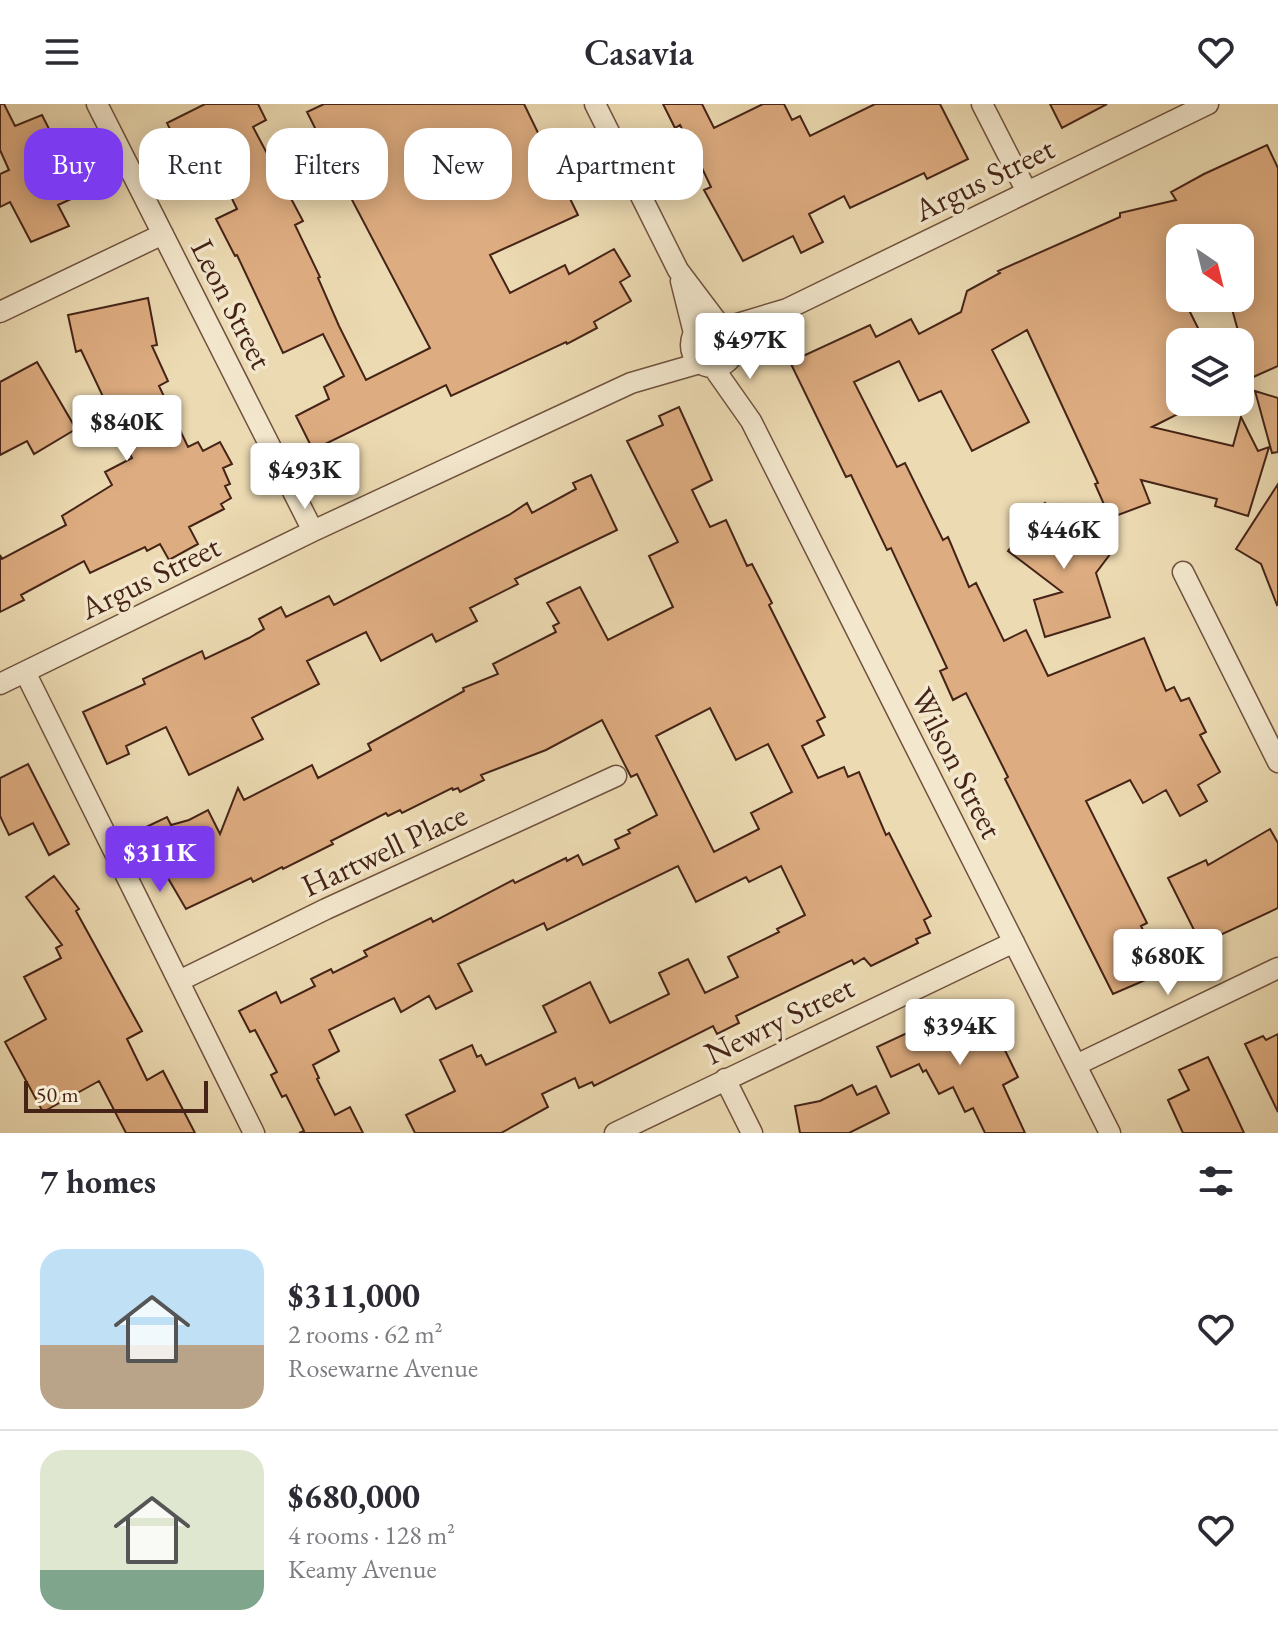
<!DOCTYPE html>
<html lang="en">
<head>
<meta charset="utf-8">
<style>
  body { margin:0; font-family:"EB Garamond",serif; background:#f7f7f7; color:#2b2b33; height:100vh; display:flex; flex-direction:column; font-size:30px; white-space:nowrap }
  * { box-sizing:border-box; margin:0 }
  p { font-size:26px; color:#7c7c81 }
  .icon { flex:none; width:44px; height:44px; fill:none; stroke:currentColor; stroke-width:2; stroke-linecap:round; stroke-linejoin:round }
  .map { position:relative; height:1029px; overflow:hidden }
  .panel { display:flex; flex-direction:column; background:#fff; flex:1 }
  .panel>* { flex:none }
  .top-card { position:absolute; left:24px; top:24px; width:800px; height:72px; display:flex; gap:16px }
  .needle { width:52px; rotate:145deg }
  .buttons { position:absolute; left:1166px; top:120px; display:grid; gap:16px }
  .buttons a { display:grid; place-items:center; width:88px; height:88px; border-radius:16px; background:#fff; box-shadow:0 4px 20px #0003; font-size:40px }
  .scale { position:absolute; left:24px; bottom:20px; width:184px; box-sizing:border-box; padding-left:8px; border:4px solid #452417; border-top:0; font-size:22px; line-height:28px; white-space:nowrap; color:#452417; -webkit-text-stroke:6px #f3e7cd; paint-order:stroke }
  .price { position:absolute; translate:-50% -68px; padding:0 18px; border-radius:8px; background:#fff; color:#222; font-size:26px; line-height:52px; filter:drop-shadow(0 2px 4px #0008) }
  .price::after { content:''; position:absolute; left:50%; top:48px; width:24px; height:18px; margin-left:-12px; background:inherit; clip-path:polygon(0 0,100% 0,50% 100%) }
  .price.selected { background:#7c3aed; color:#fff }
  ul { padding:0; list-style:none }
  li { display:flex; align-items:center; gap:24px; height:200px; padding:0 40px }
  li+li { border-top:2px solid #e1e1e2 }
  li span { display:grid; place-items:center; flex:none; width:224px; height:160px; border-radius:24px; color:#555 }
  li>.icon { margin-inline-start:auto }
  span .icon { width:96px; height:96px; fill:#fffc; stroke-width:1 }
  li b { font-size:34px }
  h2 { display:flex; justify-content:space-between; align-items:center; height:96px; padding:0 40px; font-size:34px }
  .pill { padding:0 28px; border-radius:24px; background:#fff; box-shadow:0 4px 20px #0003; font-size:28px; line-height:72px }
  .pill.selected { background:#7c3aed; color:#fff }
  header { display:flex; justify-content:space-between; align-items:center; height:104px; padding:0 40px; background:#fff; font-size:36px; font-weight:600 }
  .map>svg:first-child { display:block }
  .building { fill:#ddac80; stroke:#452417; stroke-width:2; fill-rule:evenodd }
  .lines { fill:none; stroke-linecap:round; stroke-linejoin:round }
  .minor-casing { stroke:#6f523e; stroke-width:23 }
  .minor { stroke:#f3e7cd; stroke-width:20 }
  .labels { text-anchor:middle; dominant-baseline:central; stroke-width:7; stroke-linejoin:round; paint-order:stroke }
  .street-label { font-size:32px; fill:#452417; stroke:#f3e7cd }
</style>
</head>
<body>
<header><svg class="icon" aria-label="menu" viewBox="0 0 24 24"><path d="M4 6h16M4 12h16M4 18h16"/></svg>Casavia<svg class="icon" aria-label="heart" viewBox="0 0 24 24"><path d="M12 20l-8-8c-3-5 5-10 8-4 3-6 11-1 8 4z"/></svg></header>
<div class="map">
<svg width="1278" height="1029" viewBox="0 0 1278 1029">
  <rect width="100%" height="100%" fill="#ecdab2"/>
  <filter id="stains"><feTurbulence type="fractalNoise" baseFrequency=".0025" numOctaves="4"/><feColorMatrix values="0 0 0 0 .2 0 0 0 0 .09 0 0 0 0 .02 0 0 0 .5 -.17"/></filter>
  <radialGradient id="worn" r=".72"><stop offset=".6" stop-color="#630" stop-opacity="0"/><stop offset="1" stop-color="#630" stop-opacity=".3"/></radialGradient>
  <path class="building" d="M0,0H4L15,22L42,11L82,90L58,101L69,122L31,138L10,98L0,103V70L9,66L0,46Z
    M205,0H258L266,16L253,23L303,117L295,121L320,173L318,174L339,222L366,276L430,244L341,75L349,71L330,37L323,40L307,8L324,0H524L578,111L490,151L510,189L565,161L569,170L614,145L630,172L620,178L631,197L594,218L597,224L567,240L566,238L451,292L446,281L313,346L296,312L329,295L324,283L344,272L323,230L283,249L237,151L235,152L216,115L237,105L220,70L203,79L190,54L185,56L167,19Z
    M663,0H702L714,24L763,0H784L792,16L800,12L810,32L875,0H940L968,55L927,75L924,69L850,104L844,92L809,110L823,138L801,149L793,132L743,157L704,86L711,83L701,62L680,21L675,24Z
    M1050,0H1107L1062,24Z
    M1267,41L1278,64V262L1251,274L1229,194H1240V134H1168L1180,170V194H1183L1205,238H1180V309L1152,323L1233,342L1241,313L1258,347L1269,343L1248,412L1215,402L1217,395L1141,376L1150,399L1110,414L1095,380L1098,379L1027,226L992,246L1029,318L972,347L941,287L919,297L899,257L854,278L897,363L905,359L943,436L948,433L969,483L976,479L1004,537L1026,526L1048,572L1144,534L1166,587L1174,583L1181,597L1189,594L1206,628L1200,631L1220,668L1198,681L1207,697L1180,712L1166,686L1143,699L1130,676L1086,697L1147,819L1141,822L1164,868L1113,890L1005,675L1008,673L966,589L953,596L940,567L947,564L891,444L887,446L851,371L846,373L790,258L870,221L876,233L911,215L919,230L961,208L967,187L1000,169L998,167L1120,113V109L1176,96L1171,88L1204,70Z
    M148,194L157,241L152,242L168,277L159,282L188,343L198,338L203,347L220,338L232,360L223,364L230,380L225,382L231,394L221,400L224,405L189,423L198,440L169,456L160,440L147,447L145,443L90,469L84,457L21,491L24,496L0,508V451L2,455L66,421L62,412L112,381L105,368L132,354L81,246L76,248L68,211Z
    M37,258L76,325L34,350L27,337L0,351V278Z
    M1255,287L1278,294V348L1272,349Z
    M679,303L712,376L692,386L710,423L726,416L747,462L752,460L772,499L769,501L825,613L817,617L824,631L802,642L818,674L844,663L848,673L859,668L886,731L889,729L931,812L924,816L930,829L916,835L918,839L871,862L864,854L854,860L852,856L736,912L739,919L717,930L713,922L594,982L592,978L579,984L575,974L542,990L548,1003L501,1029H415L406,1011L455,987L440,956L472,941L477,953L481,951L486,961L556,928L543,902L590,878L610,919L669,890L659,869L688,855L705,889L738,873L728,853L779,828L777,825L805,811L781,762L749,778L746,773L696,798L678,762L547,826L544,819L458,860L472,887L436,905L429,892L401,908L394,894L329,926L339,947L313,961L319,974L317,975L335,1011L350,1003L363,1029H299L304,1027L286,991L282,993L271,971L277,968L255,926L250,928L239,907L276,888L281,899L315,882L311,875L331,865L333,869L367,852L364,847L431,814L433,818L513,776L515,779L566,754L567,757L578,751L583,761L619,744L615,736L630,729L628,726L657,711L637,670L631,673L602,616L546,646L481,671L484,676L460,688L458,684L453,686L452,684L402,709L400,706L388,712L386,709L331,737L333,740L283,765L282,763L253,778L251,774L186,805L158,757L144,724L167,713L171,721L189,716L208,706L220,730L238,684L244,696L312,661L318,674L371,646L368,640L464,587L463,584L498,570L493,560L556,528L553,522L559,519L547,499L580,483L608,536L673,503L649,452L678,438L627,337L663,321L659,312ZM710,604L736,656L768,640L792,688L751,709L759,725L714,748L656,632Z
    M591,371L617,426L515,475L518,480L470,504L477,517L436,538L432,530L381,557L366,528L307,557L319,580L252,614L263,635L189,671L166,623L126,642L129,650L107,660L83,608L145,580L143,575L202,547L205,555L249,534L264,525L259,515L281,503L286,513L329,492L334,501L509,411L527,399L532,409L576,385L573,379Z
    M1278,380V500L1277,501L1261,460L1236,445Z
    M1045,399L1111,449L1096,469L1110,513L1045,533L1034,496L1062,488L1008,447Z
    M28,660L69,740L49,751L33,719L9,731L0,712V674Z
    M1270,725L1278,739V804L1201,840L1168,774L1206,756L1208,761Z
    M54,772L79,805L76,807L142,927L127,935L147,976L163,967L195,1029H126L99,977L43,1008L5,938L46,915L24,873L61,854L56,844L62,841L26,793Z
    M961,904L966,915L972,912L978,925L987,921L995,938L1000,936L1018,973L1003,981L1025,1029H985L973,1004L965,1008L953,983L939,990L926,966L923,968L919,960L891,973L877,943Z
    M1278,930V1008L1245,940L1263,932L1266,936Z
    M1208,953L1231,1001L1244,1029H1183L1168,996L1189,986L1179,966Z
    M852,981L857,991L876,982L889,1009L849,1029H800L795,1002L820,997Z"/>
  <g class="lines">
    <defs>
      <path id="minor" d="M97,0L313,427
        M595,0L678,166L718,219
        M982,0L1027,88
        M681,177L694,229
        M0,208L163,130
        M691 241a22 22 0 1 1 44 0a22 22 0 1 1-44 0Z
        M727,223L787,205L1208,0
        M713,263L751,317L1110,1029
        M1183,468L1278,658
        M25,568L254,1029
        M0,580L313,427L631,279L700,259
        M179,877L326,805L616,672
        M1076,961L1278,864
        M725,975L752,1029
        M615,1029L1014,838"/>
    </defs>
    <use href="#minor" class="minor-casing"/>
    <use href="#minor" class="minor"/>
  </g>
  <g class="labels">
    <g class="street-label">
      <text transform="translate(984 75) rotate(-26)">Argus Street</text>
      <text transform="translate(232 200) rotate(63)">Leon Street</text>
      <text transform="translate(150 473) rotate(-26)">Argus Street</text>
      <text transform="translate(957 659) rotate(63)">Wilson Street</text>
      <text transform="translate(384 746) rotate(-25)">Hartwell Place</text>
      <text transform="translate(779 916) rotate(-26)">Newry Street</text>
    </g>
  </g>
  <rect width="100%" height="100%" filter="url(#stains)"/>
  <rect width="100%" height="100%" fill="url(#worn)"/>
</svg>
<div class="buttons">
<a><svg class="needle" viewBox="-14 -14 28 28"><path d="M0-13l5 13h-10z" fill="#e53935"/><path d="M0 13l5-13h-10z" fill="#7c7c81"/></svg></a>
<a><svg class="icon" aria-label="layers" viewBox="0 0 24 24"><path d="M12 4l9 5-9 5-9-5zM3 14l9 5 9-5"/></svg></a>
</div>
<div class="scale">50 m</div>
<b class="price" style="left:750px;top:277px">$497K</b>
<b class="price" style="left:127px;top:359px">$840K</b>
<b class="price" style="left:305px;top:407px">$493K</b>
<b class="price" style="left:1064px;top:467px">$446K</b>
<b class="price selected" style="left:160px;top:790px">$311K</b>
<b class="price" style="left:1168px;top:893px">$680K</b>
<b class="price" style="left:960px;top:963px">$394K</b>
<div class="top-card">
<a class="pill selected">Buy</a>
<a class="pill">Rent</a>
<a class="pill">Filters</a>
<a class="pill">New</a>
<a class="pill">Apartment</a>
</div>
</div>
<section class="panel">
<h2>7 homes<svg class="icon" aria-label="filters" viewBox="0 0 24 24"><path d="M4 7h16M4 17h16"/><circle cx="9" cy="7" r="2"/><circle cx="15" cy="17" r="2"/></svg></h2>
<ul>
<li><span style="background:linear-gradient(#bfe0f5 60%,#b9a48a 0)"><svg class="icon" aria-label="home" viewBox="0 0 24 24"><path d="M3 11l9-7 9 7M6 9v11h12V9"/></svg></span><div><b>$311,000</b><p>2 rooms · 62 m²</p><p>Rosewarne Avenue</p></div><svg class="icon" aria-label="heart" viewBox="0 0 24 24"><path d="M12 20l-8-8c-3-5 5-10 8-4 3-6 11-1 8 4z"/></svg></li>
<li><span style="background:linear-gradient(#dfe7d0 75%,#7fa58c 0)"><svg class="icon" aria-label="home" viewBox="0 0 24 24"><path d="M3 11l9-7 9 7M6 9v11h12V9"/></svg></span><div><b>$680,000</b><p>4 rooms · 128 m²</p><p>Keamy Avenue</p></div><svg class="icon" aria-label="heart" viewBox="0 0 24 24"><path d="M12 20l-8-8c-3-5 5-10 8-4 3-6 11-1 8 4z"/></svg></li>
</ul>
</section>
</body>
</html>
